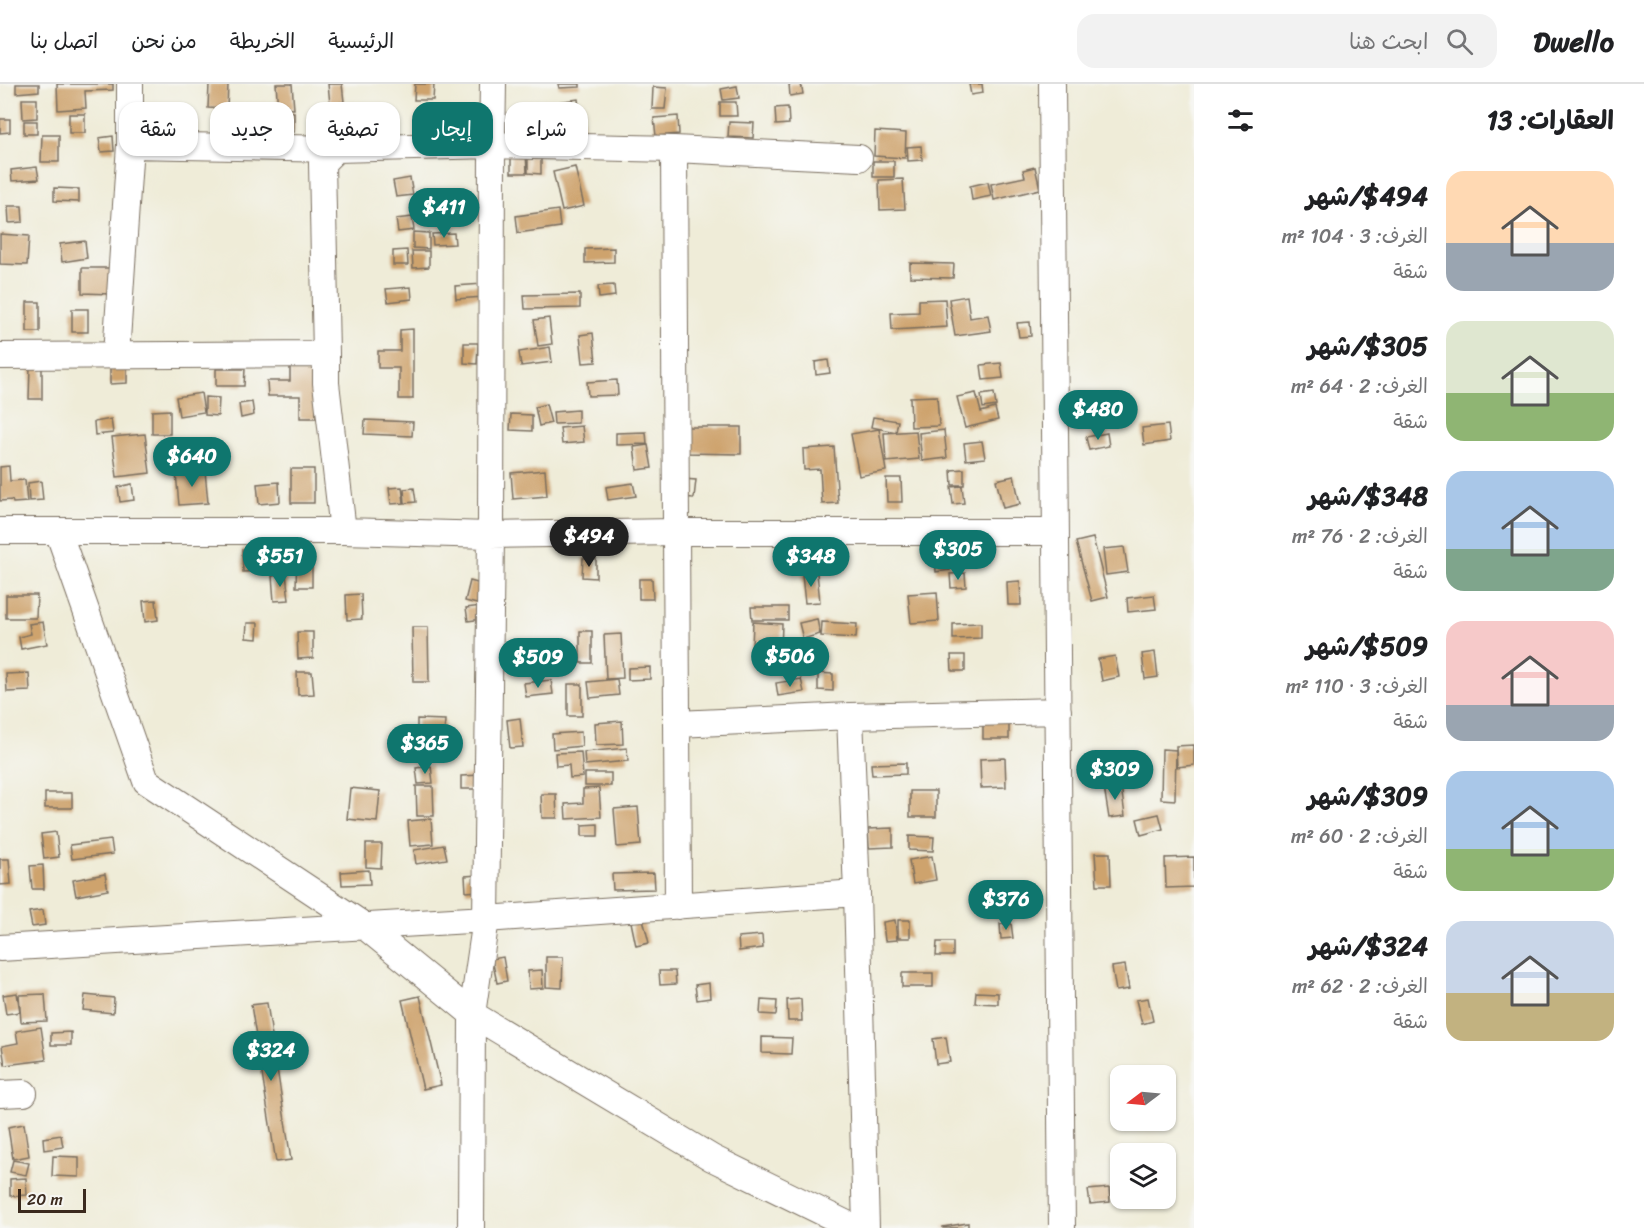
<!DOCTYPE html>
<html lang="ar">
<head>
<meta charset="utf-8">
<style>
  body { margin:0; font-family:Sriracha,"Playpen Sans Arabic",sans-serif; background:#f2f2f2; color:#202124; direction:rtl; height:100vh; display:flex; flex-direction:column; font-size:22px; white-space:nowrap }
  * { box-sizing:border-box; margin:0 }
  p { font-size:20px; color:#757577 }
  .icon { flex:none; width:33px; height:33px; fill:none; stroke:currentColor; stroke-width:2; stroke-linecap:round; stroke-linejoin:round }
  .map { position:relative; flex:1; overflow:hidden; direction:ltr }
  .panel { display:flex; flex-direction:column; background:#fff; width:450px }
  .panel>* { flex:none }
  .hud { position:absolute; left:18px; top:18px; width:570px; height:54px; direction:rtl; display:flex; gap:12px }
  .needle { width:39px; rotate:254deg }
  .controls { position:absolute; left:1110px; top:981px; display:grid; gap:12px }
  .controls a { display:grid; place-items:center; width:66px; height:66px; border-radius:12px; background:#fff; box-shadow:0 2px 4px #0004; font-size:30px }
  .scale { position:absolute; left:18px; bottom:15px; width:68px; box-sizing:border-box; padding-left:6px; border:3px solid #3b2a1e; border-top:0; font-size:16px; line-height:21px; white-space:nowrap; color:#3b2a1e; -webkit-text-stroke:4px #f6f6f2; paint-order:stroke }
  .price { position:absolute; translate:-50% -51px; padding:0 14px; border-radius:21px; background:#0f766e; color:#fff; font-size:20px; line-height:39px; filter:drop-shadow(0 2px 3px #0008) }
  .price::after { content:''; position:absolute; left:50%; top:36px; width:18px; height:14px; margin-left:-9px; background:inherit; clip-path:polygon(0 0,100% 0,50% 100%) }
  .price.active { background:#222; color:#fff }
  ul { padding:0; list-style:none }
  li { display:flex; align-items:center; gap:18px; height:150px; padding:0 30px }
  li span { display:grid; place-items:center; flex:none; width:168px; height:120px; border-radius:18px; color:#555 }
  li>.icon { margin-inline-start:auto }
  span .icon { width:72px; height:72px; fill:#fffc; stroke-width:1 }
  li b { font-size:26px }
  h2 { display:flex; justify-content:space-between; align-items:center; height:72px; padding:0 30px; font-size:26px }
  .tag { padding:0 21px; border-radius:18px; background:#fff; box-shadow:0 2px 4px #0004; font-size:21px; line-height:54px }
  .tag.active { background:#0f766e; color:#fff }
  header { display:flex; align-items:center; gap:36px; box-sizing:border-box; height:84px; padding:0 30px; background:#fff; border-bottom:2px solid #e0e0e0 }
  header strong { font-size:28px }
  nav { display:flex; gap:33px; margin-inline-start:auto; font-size:21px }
  .search { width:420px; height:54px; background:#f2f2f2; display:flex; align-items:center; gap:15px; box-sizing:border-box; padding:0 21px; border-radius:18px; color:#757577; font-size:22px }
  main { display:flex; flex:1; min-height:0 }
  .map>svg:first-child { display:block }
  .building { fill:#cea36d }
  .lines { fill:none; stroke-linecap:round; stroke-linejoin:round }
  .minor-casing { stroke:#7a6e5f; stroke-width:28 }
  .minor { stroke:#fff; stroke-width:26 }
</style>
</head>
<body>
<header>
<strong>Dwello</strong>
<div class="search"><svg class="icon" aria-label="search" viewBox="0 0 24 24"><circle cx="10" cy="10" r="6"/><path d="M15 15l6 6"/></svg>ابحث هنا</div>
<nav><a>الرئيسية</a><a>الخريطة</a><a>من نحن</a><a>اتصل بنا</a></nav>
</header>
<main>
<section class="panel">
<h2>العقارات: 13<svg class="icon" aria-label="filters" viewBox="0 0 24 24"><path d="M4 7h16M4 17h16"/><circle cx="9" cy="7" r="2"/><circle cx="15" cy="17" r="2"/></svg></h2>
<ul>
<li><span style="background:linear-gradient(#ffd9b3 60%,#9aa5b1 0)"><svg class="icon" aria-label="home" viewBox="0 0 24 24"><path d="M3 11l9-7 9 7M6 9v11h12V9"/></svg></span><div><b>$494/شهر</b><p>الغرف: 3 · 104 m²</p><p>شقة</p></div></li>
<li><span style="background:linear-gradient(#dfe7d0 60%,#8fb573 0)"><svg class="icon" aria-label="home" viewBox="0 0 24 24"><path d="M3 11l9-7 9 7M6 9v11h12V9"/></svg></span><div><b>$305/شهر</b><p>الغرف: 2 · 64 m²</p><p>شقة</p></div></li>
<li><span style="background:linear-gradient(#a9c7e8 65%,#7fa58c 0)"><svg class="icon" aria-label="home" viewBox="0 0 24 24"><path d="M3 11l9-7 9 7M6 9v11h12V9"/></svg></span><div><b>$348/شهر</b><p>الغرف: 2 · 76 m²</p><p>شقة</p></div></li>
<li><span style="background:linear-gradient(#f6c9c9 70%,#9aa5b1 0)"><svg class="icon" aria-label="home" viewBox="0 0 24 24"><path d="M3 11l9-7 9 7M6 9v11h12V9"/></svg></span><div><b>$509/شهر</b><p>الغرف: 3 · 110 m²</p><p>شقة</p></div></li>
<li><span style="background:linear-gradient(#a9c7e8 65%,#8fb573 0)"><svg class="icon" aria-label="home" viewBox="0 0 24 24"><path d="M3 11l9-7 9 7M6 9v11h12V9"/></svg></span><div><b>$309/شهر</b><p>الغرف: 2 · 60 m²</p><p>شقة</p></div></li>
<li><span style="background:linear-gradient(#c9d6e8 60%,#c2b280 0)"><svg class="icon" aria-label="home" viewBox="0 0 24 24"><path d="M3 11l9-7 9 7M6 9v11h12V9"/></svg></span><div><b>$324/شهر</b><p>الغرف: 2 · 62 m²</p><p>شقة</p></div></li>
</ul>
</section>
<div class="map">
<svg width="1194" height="1144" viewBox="0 0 1194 1144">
  <rect width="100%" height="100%" fill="#f6f6f2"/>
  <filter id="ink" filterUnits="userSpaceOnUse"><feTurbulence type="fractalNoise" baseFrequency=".0167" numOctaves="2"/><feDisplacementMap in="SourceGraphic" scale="12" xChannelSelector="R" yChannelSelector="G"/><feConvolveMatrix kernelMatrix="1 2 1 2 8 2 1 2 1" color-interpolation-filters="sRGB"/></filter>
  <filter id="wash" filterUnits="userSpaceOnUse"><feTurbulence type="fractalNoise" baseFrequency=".008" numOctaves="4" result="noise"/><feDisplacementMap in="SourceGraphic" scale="24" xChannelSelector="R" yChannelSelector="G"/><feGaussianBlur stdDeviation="1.35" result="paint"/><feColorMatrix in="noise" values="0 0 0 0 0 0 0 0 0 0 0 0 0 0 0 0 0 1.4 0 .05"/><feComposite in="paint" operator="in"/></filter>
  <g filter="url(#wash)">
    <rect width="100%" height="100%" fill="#efecd8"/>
    <g id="blocks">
      <path class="building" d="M16,0H39V7L16,9Z
        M57,0H113V6L85,7L86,24L58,26Z
        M209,0H228L227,25L208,24Z
        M276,0H292L294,25H278Z
        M328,0H342L344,18L330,20Z
        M415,0H434L433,16H414Z
        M558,0H580V3L559,4Z
        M789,0H801L803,10L790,12Z
        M969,0H982L983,9L971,11Z
        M737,2L739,14L723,16L721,5Z
        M653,3L667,4L665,25H652Z
        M22,15H37V34L23,35Z
        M578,15L580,32L561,34L558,18Z
        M720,18H736L737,32H720Z
        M788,23L789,40L776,41L775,24Z
        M278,28H294V48H279Z
        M69,30H85V49H69Z
        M678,32L679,50L656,52L654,34Z
        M483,34L484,48L469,49L468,35Z
        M583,34L584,49L564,50L563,36Z
        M0,35H10V48L0,49Z
        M24,37H37V50H24Z
        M729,38L754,39L753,54L728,53Z
        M875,47L906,49L905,74L874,72Z
        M42,51H59V78H41Z
        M113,52L114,67L101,68L99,54Z
        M921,62L922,76L908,77L907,63Z
        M526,69L527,89H511V70Z
        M528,72L541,73V90L528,89Z
        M873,77H894V93H873Z
        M37,83L39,95L12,97L11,86Z
        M575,83L584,122L562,127L553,88Z
        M1035,83L1040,105L994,116L991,100L1025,93L1023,86Z
        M410,94L413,111L396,113L393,97Z
        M903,95L905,125L880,126L879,96Z
        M988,98L991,112L972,116L970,102Z
        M54,104L79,105V118L54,117Z
        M8,122H22L23,138L9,139Z
        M558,126L560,143L518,149L516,132Z
        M412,133L414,146L398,148L396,135Z
        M413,148L429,149V165L413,164Z
        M454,149L455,160L433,161L432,150Z
        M0,150L29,152L27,181L0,180Z
        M85,157L87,174L62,178L60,160Z
        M614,164V178L585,179V165Z
        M407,166L408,181H393V167Z
        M412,167H429V183L413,184Z
        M910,179L954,180L953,194L910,193Z
        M82,184H111V210L82,209Z
        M483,200L484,213L456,215L455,202Z
        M614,201L615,212L599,214L598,202Z
        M411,203L412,215L388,218L386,205Z
        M580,210V224L525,225L524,211Z
        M967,212L970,234L988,231L991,247L955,252L949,215Z
        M945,215L947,243L892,246L891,229L919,228V216Z
        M27,218H40V248H27Z
        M72,225H88V248H72Z
        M549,234L552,260L538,262L534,236Z
        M1030,238L1031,252L1019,253L1017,239Z
        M413,245V315H399V284H378V267H400V246Z
        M593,249L596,278L583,279L580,251Z
        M464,259H478L477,280L464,279Z
        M550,263L552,278L521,282L519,268Z
        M290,274H315L316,334H300V312H268L267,297H290Z
        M828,276L830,289L816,291L815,278Z
        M1001,279L1003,294L983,296L981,281Z
        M30,282L42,283V315H29Z
        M110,283H127V299L110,300Z
        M216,285H245L244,302H216Z
        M617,296L618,311L588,312L587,298Z
        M201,309L204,328L179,332L176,313Z
        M976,309L981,328L995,324L998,336L965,344L957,313Z
        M994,309L996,322L983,324L981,311Z
        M937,312L939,342L911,343L910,313Z
        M205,313L219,314L218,332L205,331Z
        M252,318L254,331L241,334L239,320Z
        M546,320L551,339L539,342L535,323Z
        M170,326V350H152V327Z
        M578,326V339L554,340L553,328Z
        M511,330L532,331V347L510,346Z
        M873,333L898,337L896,348L871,343Z
        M111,335L113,349L95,351L94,338Z
        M365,336L413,338L412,352L364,350Z
        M1168,341L1170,357L1144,361L1142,344Z
        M582,342L584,358L562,360L560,344Z
        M684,343H741V370L684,369Z
        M879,345L886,387L859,392L851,350Z
        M944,346L947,374L922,377L919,349Z
        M916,347L919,375L886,378L884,349Z
        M646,348L647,360L616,361V349Z
        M1107,349L1109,362L1089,366L1086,353Z
        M145,350L150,389L117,393L112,353Z
        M982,357L985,374L966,376L964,359Z
        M648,361L652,384L637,386L634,363Z
        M834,363L838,419L822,420L820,385L804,386L803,365Z
        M174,364L175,380L161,381L160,365Z
        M9,382L10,397L25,396L27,418L13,419L12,416L0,417V383Z
        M291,385H314V419H291Z
        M964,385V401H952L951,386Z
        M545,386L547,412L513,415L511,389Z
        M205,387L208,419L179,421L176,389Z
        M1014,392L1020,420L1003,424L996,396Z
        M886,394H901L902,418H887Z
        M683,395L696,396L694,414L681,413Z
        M41,397L43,416L29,417L28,399Z
        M279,398L280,418L259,420L257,400Z
        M633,399L636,412L608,416L606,403Z
        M132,400L134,416L120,418L118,403Z
        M962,402L964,419L953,420L951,403Z
        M402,403L404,419L391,420L389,404Z
        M414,404L416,418L405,419L404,405Z
        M1093,454L1108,513L1092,517L1076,458Z
        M1124,463L1128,488L1106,491L1103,465Z
        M260,465V487L243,488L242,466Z
        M949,468L950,486L936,488L935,469Z
        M297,469H312V503H296Z
        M583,474H596V494L582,493Z
        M817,489L820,518L805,519L802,491Z
        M965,489L966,503L951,504L950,490Z
        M286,490L289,516L274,517L272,492Z
        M639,495H652L653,515H639Z
        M470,497L481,500L477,520L465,517Z
        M1020,497L1021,521H1008L1007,498Z
        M937,508L939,537L911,539L908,510Z
        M361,510L362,535L347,536L346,511Z
        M6,511H37L36,534H6Z
        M1154,511L1156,525L1128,528L1127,514Z
        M156,516L158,536L145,538L143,517Z
        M481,522L482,535L468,537L466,524Z
        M751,523H788V536H752Z
        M817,535L820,550L803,555L799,539Z
        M43,538L47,560L21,565L19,553L31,550L29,540Z
        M753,538L782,540L781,566L752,564Z
        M822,538L857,540L856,554L821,552Z
        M247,539H258L257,555L246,554Z
        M981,539V554L953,555V540Z
        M412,543H428L429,598H413Z
        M580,547H592V579H580Z
        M297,548H313V574L298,575Z
        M621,550L623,594L606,595L604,551Z
        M1155,568L1158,593L1145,595L1142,570Z
        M951,571H965V587H952Z
        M1115,572L1119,593L1102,597L1098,575Z
        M650,583V595L628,596V584Z
        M297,588H312L314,610L298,611Z
        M29,589L30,607L7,608L6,590Z
        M818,589L833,590V607L818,606Z
        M617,595L619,611L590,614L588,598Z
        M801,595L804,608L778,612L776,599Z
        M551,596L553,610L526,613L524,599Z
        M568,600H582V632H568Z
        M520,634L523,663L510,664L507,636Z
        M417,635L445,636L444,652L417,651Z
        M983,636L1009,637V655H983Z
        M622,637L623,660L596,661L595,639Z
        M581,648L582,662L553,665L552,650Z
        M1194,661V681L1177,683L1176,662Z
        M627,664L628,677L585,681L584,668Z
        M1162,665L1176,666L1175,716L1161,715Z
        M581,668L583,693L570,694L569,681L556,682L555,669Z
        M1005,674L1006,703L981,704L980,675Z
        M906,679V690L872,691L871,680Z
        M431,682L433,699L418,700L416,684Z
        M585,689H611V702H585Z
        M481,691V705H461V692Z
        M1121,701L1125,732L1109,734L1104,703Z
        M416,702H433L434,732H417Z
        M350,704L380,707L377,738L347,735Z
        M599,704L601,733L566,735L565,720L583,719V705Z
        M910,707H936V733H910Z
        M45,709H72V724H45Z
        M541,710H556L557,734H542Z
        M638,723L641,761L617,763L614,725Z
        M1159,730L1163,745L1141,751L1137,735Z
        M431,735L433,760L410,762L408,737Z
        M598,740V752H582V741Z
        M893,744V763L869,764L868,745Z
        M56,748L59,773L44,775L41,750Z
        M909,752L934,753L933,767L909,766Z
        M111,756L113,770L72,775L70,761Z
        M366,760H382L381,784L366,783Z
        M444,761L447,775L416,780L414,766Z
        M1095,769H1110L1111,801H1097Z
        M932,772L936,796L913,800L909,776Z
        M1194,773V803L1166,804L1165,774Z
        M0,775H9L11,800L0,801Z
        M43,781L44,805H32L30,782Z
        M369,786L370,800L342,801L341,788Z
        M654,789L655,805L613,806L612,790Z
        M105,790L108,806L76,812L73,796Z
        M478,791L479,807L466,808L465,792Z
        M992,811H1005V833H992Z
        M43,826L45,841L32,843L29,828Z
        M643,835L649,859L636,862L631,838Z
        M895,836L897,856L885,857L883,838Z
        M898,836H910V854H898Z
        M1011,839L1013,854L1001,855L1000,840Z
        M762,851L763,864L739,867L738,853Z
        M937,858H953V872H936Z
        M503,873L507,897L497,899L492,875Z
        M546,873H563L562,904L546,903Z
        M1125,881L1129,905L1116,907L1112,883Z
        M542,886L543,904L529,905L528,887Z
        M659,887H675L676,900L660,901Z
        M902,889H933V903H902Z
        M709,899L710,914L697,916L695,901Z
        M976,908L998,909V920L975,919Z
        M17,909L20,928L6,930L3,911Z
        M45,910L47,937L21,938L19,911Z
        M85,911L114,914L113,929L83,926Z
        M420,912L441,1001L423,1005L402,916Z
        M1148,914L1153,937L1142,940L1136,916Z
        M801,915L802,937H788L787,916Z
        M761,916L777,917L776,931L760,930Z
        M267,919L291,1076L276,1078L251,921Z
        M41,943L46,976L5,981L2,962L18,959L16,947Z
        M71,948V961H51V949Z
        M762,953L792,954L791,970L762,969Z
        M946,953L950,978L936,980L933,955Z
        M24,1040L29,1072L13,1075L8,1043Z
        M61,1051L63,1063L44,1066L43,1054Z
        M53,1072L79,1073V1093L52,1092Z
        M13,1076L29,1079L26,1091L10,1088Z
        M26,1094L27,1111L10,1112V1095Z
        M1109,1104L1110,1118L1090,1120L1088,1106Z
        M968,1139V1144H943V1143Z"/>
    </g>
  </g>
  <g filter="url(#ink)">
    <use href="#blocks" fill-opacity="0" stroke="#7a6e5f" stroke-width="1.5"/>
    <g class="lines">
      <defs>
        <path id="minor" d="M1052,0L1062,1144
          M130,61L336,65L492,61L674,65L859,74
          M336,65L322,79L326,270V299L343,447
          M674,65L678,822
          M116,271L130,61V0
          M0,272L326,270
          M0,447H58L146,697L363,841L472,930L712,1074L855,1144
          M58,447H343L491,451L676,448H1056
          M850,632L857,809L866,1144
          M677,640L850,632L1058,627
          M0,864L486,835L857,809
          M0,1010L24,1009
          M471,1144L472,930L486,835L491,451L492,61L493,0"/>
      </defs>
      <use href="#minor" class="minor-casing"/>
      <use href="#minor" class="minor"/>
    </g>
  </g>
</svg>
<div class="controls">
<a><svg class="needle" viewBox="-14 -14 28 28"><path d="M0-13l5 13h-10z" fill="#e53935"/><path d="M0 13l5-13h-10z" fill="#757577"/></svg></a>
<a><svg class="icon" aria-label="layers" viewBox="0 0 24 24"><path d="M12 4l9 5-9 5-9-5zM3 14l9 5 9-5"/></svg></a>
</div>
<div class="scale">20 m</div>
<b class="price" style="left:444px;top:155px">$411</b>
<b class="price" style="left:1098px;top:357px">$480</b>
<b class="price" style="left:192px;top:404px">$640</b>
<b class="price active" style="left:589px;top:484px">$494</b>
<b class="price" style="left:958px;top:497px">$305</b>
<b class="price" style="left:280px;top:504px">$551</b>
<b class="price" style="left:811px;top:504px">$348</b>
<b class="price" style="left:790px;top:604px">$506</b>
<b class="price" style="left:538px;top:605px">$509</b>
<b class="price" style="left:425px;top:691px">$365</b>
<b class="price" style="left:1115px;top:717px">$309</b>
<b class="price" style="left:1006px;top:847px">$376</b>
<b class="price" style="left:271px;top:998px">$324</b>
<div class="hud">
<a class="tag">شراء</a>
<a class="tag active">إيجار</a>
<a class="tag">تصفية</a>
<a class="tag">جديد</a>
<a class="tag">شقة</a>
</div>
</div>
</main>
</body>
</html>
